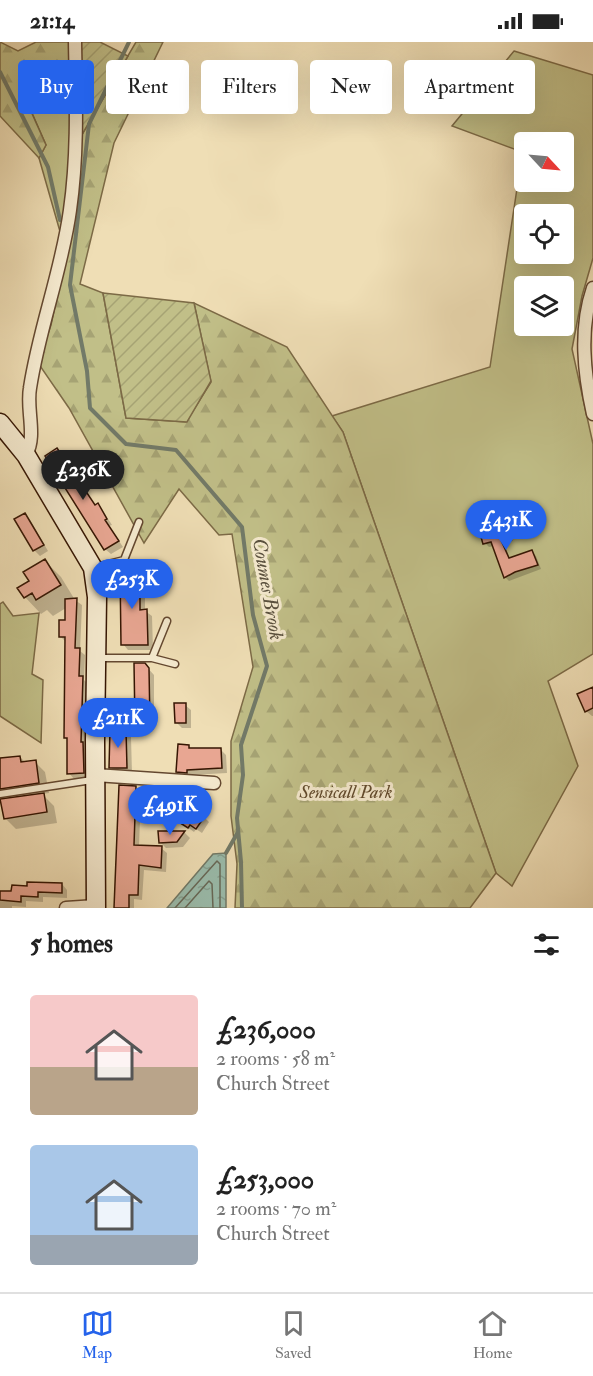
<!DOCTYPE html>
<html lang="en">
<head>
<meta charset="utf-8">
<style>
  body { margin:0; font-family:"IM FELL Double Pica",serif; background:#f2f2f2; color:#222; height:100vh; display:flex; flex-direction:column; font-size:22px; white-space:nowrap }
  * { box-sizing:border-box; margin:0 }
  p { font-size:20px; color:#767676 }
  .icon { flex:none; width:33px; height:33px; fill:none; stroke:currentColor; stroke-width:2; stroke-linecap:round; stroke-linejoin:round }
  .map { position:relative; height:866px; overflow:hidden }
  .panel { display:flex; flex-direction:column; background:#fff; flex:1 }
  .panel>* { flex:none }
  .guide { position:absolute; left:18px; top:18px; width:558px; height:54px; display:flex; gap:12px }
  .needle { width:39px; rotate:116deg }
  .tools { position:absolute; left:514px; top:90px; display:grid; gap:12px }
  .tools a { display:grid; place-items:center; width:60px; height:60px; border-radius:6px; background:#fff; box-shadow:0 6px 24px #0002; font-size:30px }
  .price { position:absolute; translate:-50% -51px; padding:0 14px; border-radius:21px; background:#2563eb; color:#fff; font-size:20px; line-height:39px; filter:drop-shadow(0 2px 3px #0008) }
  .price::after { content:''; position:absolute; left:50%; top:36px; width:18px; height:14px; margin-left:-9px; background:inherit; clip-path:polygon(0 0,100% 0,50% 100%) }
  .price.active { background:#222; color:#fff }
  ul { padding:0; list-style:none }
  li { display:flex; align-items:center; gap:18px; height:150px; padding:0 30px }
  li span { display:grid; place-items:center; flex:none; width:168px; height:120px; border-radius:6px; color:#555 }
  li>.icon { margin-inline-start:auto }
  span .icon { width:72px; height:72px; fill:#fffc; stroke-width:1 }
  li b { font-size:26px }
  h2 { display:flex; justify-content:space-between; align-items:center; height:72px; padding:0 30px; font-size:26px }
  .tag { padding:0 21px; border-radius:6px; background:#fff; box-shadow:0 6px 24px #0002; font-size:21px; line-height:54px }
  .tag.active { background:#2563eb; color:#fff }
  .status { display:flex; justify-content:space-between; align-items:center; height:42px; padding:0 30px; background:#fff; direction:ltr }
  .status svg { height:16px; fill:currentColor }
  .tabs { display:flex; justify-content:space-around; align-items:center; height:84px; border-top:2px solid #e0e0e0; background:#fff; font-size:16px; color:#767676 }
  .tabs a { display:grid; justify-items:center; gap:3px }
  .tabs .active { color:#2563eb }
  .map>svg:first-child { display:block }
  .green { fill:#c1bf88; stroke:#7c6a46; stroke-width:1.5; fill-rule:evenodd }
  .forest { fill:url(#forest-firs); stroke:#7c6a46; stroke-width:1.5 }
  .garden { fill:url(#garden-furrows); stroke:#7c6a46; stroke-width:1.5 }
  .water { fill:url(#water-ripples); stroke:#727a68; stroke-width:1.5 }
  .shadow { fill:#0003 }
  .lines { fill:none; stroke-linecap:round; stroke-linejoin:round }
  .shore { stroke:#686958; stroke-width:1.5 }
  .stream { stroke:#727a68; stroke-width:4 }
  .building { fill:#e8a692; stroke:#361603; stroke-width:1.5 }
  .lane-casing { stroke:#644830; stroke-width:9 }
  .street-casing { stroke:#644830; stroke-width:15 }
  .secondary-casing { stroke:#361603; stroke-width:21 }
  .lane { stroke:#f5eacf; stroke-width:6 }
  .street { stroke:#f5eacf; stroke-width:12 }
  .secondary { stroke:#f5eacf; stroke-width:18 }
  .labels { text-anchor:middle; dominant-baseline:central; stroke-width:6; stroke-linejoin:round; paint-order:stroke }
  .park-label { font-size:18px; font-style:italic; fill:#60492b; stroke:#f5eacf }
  .water-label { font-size:20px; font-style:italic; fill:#59503e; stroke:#f5eacf }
</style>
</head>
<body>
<div class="status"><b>21:14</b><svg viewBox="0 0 49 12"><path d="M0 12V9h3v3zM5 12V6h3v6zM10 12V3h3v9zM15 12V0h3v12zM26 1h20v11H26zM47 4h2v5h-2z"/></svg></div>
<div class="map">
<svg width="593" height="866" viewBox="0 0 593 866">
  <defs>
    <pattern id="forest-firs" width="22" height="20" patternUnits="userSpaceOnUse" patternTransform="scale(1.5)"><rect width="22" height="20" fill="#c1bf88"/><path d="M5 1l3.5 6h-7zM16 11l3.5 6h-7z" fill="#a6a374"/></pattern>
    <pattern id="garden-furrows" width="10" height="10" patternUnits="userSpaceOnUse" patternTransform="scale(1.5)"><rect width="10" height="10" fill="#c1bf88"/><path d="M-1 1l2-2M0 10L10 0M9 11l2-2" fill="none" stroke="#a6a374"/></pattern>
    <pattern id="water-ripples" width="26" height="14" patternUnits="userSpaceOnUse" patternTransform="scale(1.5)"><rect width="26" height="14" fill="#9abcac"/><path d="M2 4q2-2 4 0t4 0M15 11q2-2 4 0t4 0" fill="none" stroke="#85a192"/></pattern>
  </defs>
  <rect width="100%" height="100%" fill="#efdeb5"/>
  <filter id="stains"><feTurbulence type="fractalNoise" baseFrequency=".00333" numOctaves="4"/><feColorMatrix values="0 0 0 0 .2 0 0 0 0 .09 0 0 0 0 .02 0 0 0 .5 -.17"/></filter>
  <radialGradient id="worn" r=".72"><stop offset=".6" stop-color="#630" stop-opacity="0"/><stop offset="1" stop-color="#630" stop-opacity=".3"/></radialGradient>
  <path class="green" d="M514,9L593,33V216L582,254L572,307L593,402V612L548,639L578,724L512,844L496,831L343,390L332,374L490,325L518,140L525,122V140H564V100H525V111L452,84ZM525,172H564V212H525ZM525,244H564V284H525Z
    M70,53C71,100 72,147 61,193L39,116L46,103L25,55Z
    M3,560L13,574L39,571L32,632L43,638L41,701L0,674V562Z"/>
  <path class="forest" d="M0,0L18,9L36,0H69L70,53L25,56L46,103L39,116L0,74Z
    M136,0H163L114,101L80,242L103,251L126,376L186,380L211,340L194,261L287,305L343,390L496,831L470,866H235L237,822L231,774V699L253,625L232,492L219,493L179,447L144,501L69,366L38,321L51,283L75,170L80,96Z"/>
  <path class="garden" d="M80,0H100L128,14L80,96Z
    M103,251L194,261L211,339L187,380L126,376Z"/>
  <path class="water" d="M226,811V866H167L213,812Z"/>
  <path class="shadow" d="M57,408L96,464L98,463L103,469L112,483L109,484L123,505L111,512L105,507Z
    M24,473L30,478L48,509L40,514L34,508L16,478Z
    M504,481L508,485L513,499L504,501L510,517L532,510L536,514L541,527L509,539L505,535L494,504L489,505L485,501Z
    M45,519L61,535L75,558L82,563L80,609L85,613L84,638L87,641L86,705L87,707L88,736L74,737L69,731L68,698L65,695L66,600L60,594L67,579L66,566L53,574L47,568L41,572L25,555L31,540Z
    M139,529L145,534V569L152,574L153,608H128L123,602Z
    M145,623L154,633V688H142L137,682Z
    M593,651V674H592L586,669Z
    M185,663L191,668V686H182L176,680Z
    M126,689L131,695L132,731H116L111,725Z
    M188,704L191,707H220L226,713L227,731L192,733V736L183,735L177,730Z
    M20,715L26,721L35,720L45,730L49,751L42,752L54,764L57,781L16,787L5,776L8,757L4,753L0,754V718Z
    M135,745L141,751L139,804L161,806L167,811L166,830L144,828L142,858L134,857V866H116Z
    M191,757L208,771L204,775L209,780L202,791L196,787L194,790L176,777Z
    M160,791H185L190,796L183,805L166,806L160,800Z
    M62,842L67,848V856L43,855V860L26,859V865L12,864V866H0V852Z"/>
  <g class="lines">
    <path class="shore" d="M175,866L217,819L220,822V866
      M185,866L209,839L212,842L213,866"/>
    <path class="stream" d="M129,0L89,82L70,243L87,329L90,366L126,402L176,408L242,485L253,573L267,624L241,703L243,733L237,776L241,820L242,866
      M0,30L48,125L60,178
      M226,811L238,790"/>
  </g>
  <path class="building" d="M57,406L95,463L98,461L107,477L105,478L119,499L104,508L45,414Z
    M25,471L44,503L33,509L14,477Z
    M505,480L510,495L501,498L509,516L532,508L538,523L515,530L504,536L491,500L483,502L479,488Z
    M45,517L61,543L36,558L32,551L24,556L17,546L29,539L23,530Z
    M120,527H140V568L147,567L148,603H121Z
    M77,556L75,606H80L79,634H83L81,700H83L84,731L67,732V696H64L65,595H59V578H65V557Z
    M134,621H145L149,626L150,683H135Z
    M593,645V666L585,670L577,652Z
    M174,661H186V681H175Z
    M110,687L126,688L127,726H109Z
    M178,702L189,703V706H221L222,726L187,728V731L176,730Z
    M20,714L21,720L36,718L39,741L0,747V716Z
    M119,743L136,744L134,803L162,804L161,826L139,823L138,853H129V866H114Z
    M44,751L47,770L4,777L0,757Z
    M190,755L203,764L199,770L205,774L196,787L190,783L188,786L174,777Z
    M158,789H185L177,800L159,801Z
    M27,840L62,841V851L38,850V855L21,854V860L0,858V849H11L12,843L27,844Z"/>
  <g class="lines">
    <defs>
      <path id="lane" d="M96,525L124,518L139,480
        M97,616H152L167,579
        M152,616L175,622
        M0,752L92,738"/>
      <path id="street" d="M593,246C579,287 584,331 593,372
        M26,413C37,393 26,368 30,346C39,286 62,228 70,168C78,112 76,56 75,0
        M95,733L214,741
        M66,866L96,864"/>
      <path id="secondary" d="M0,381L26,413L93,526L97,555L95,698L96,866"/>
    </defs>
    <use href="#lane" class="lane-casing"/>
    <use href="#street" class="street-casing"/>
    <use href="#secondary" class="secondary-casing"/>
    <use href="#lane" class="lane"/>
    <use href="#street" class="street"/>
    <use href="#secondary" class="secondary"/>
  </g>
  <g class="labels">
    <g class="park-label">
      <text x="346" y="750">Sensicall Park</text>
    </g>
    <g class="water-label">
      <text transform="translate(268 547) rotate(80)">Coumes Brook</text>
    </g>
  </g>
  <rect width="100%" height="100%" filter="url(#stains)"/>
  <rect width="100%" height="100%" fill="url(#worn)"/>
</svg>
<div class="tools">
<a><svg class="needle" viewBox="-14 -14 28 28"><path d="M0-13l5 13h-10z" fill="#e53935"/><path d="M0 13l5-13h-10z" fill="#767676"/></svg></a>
<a><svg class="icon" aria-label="locate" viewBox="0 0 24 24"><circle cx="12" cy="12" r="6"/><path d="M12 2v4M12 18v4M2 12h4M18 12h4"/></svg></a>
<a><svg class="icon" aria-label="layers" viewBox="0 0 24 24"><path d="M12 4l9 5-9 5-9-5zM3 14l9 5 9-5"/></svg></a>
</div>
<b class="price active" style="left:83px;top:459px">£236K</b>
<b class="price" style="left:506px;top:509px">£431K</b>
<b class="price" style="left:132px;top:568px">£253K</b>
<b class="price" style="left:118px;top:707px">£211K</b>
<b class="price" style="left:170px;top:794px">£491K</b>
<div class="guide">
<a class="tag active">Buy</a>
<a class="tag">Rent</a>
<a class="tag">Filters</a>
<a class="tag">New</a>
<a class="tag">Apartment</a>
</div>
</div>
<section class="panel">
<h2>5 homes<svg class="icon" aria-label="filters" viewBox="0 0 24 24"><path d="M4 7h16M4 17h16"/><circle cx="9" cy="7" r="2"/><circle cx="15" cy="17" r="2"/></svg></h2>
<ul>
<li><span style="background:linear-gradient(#f6c9c9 60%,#b9a48a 0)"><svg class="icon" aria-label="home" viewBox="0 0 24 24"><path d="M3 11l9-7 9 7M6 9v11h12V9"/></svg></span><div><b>£236,000</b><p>2 rooms · 58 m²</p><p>Church Street</p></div></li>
<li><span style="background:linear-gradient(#a9c7e8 75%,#9aa5b1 0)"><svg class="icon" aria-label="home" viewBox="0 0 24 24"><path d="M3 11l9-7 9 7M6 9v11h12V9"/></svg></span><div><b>£253,000</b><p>2 rooms · 70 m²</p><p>Church Street</p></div></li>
</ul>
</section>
<nav class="tabs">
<a class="active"><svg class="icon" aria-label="map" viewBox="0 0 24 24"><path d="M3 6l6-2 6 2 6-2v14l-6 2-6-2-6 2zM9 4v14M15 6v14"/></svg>Map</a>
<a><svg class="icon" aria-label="saved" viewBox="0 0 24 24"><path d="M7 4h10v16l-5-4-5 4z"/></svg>Saved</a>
<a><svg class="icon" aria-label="home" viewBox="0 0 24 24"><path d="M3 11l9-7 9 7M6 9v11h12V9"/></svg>Home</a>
</nav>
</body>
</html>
